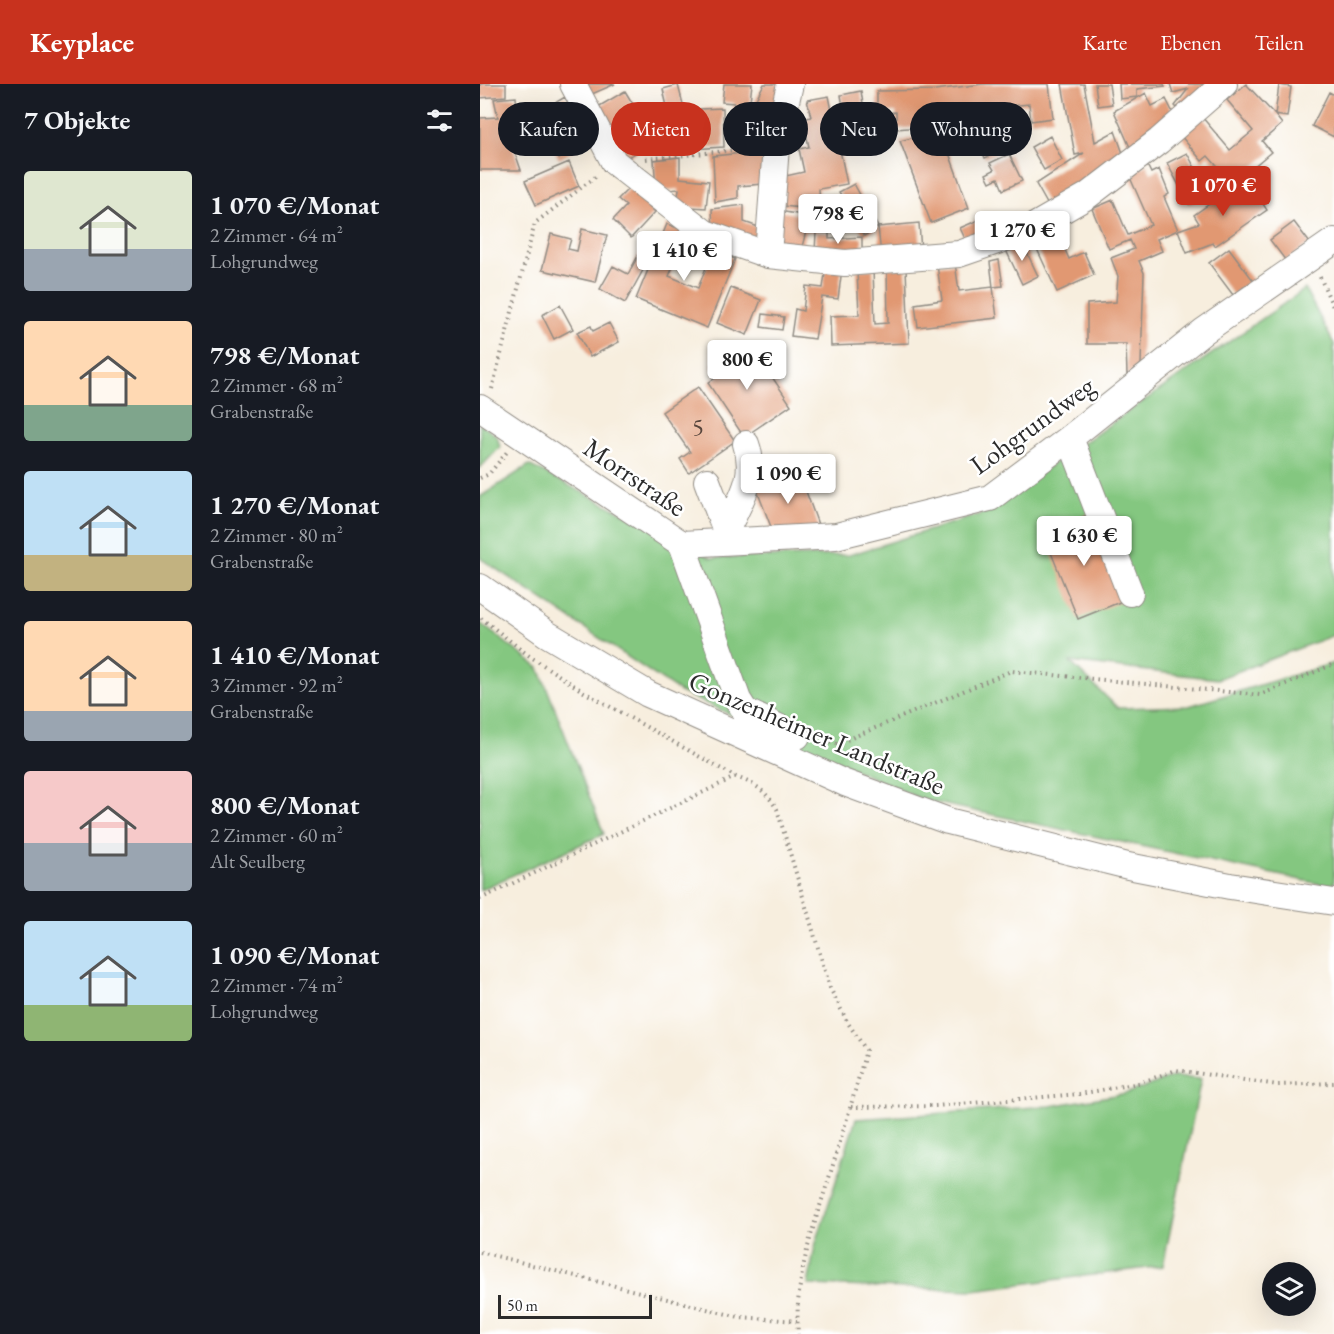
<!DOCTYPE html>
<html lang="de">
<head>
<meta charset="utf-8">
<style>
  body { margin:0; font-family:"EB Garamond",serif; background:#20242c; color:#f1f3f6; height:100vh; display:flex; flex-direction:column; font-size:22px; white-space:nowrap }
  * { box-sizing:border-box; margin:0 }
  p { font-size:20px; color:#9ea1a6 }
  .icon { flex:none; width:33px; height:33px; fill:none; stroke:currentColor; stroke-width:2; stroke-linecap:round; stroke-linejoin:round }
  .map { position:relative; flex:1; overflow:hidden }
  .details { display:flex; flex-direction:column; background:#171b24; width:480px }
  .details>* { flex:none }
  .top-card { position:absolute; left:18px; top:18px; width:570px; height:54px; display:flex; gap:12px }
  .buttons { position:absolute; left:782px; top:1178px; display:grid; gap:12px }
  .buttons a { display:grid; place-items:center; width:54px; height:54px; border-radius:50%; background:#171b24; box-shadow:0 6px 24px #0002; font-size:30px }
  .scale { position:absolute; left:18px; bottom:15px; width:154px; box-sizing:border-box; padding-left:6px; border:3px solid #2b2b2b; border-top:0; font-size:16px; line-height:21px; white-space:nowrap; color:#2b2b2b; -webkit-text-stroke:4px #fff; paint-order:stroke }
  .price { position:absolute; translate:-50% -51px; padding:0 14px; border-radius:6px; background:#fff; color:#222; font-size:20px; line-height:39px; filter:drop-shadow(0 2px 3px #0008) }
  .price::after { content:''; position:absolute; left:50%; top:36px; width:18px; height:14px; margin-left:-9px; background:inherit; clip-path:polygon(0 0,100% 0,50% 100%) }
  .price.selected { background:#c8321e; color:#fff }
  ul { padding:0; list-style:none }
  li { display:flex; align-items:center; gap:18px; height:150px; padding:0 24px }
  li span { display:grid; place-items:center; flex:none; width:168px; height:120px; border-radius:6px; color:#555 }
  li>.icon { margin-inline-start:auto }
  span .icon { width:72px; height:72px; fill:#fffc; stroke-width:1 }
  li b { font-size:26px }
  h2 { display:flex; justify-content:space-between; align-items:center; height:72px; padding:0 24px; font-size:26px }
  .tag { padding:0 21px; border-radius:27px; background:#171b24; box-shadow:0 6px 24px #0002; font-size:21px; line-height:54px }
  .tag.selected { background:#c8321e; color:#fff }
  header { display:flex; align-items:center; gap:36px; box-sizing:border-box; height:84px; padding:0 30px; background:#c8321e; color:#fff }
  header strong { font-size:28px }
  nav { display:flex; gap:33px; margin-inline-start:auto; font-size:21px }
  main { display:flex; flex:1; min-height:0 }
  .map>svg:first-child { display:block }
  .green { fill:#84c780; stroke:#587956; stroke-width:1.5 }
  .building { fill:#e19872 }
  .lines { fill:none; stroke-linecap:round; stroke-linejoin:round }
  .minor-casing { stroke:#918c84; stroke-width:28 }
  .path { stroke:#918c84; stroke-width:4; stroke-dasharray:1.5 4.5; stroke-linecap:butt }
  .minor { stroke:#fff; stroke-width:26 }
  .labels { text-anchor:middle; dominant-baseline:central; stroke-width:5; stroke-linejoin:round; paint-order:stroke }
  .number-label { font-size:24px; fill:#58463d }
  .street-label { font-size:27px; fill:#2b2b2b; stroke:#fff }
</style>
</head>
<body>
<header>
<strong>Keyplace</strong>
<nav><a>Karte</a><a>Ebenen</a><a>Teilen</a></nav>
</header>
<main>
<section class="details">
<h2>7 Objekte<svg class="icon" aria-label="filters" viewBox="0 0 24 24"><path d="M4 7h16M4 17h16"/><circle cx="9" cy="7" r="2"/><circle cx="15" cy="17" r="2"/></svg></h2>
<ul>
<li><span style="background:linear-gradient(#dfe7d0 65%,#9aa5b1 0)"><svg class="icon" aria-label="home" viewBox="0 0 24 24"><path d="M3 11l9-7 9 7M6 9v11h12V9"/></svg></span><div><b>1 070 €/Monat</b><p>2 Zimmer · 64 m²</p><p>Lohgrundweg</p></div></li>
<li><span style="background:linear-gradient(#ffd9b3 70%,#7fa58c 0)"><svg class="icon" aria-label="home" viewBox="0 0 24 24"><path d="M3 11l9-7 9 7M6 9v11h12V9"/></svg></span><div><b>798 €/Monat</b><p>2 Zimmer · 68 m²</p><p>Grabenstraße</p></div></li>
<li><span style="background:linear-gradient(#bfe0f5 70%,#c2b280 0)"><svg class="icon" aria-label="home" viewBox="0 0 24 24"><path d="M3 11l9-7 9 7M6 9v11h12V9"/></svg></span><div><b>1 270 €/Monat</b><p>2 Zimmer · 80 m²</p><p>Grabenstraße</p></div></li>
<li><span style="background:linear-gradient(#ffd9b3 75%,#9aa5b1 0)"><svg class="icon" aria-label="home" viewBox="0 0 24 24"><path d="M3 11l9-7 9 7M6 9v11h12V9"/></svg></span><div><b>1 410 €/Monat</b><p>3 Zimmer · 92 m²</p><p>Grabenstraße</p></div></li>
<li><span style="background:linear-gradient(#f6c9c9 60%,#9aa5b1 0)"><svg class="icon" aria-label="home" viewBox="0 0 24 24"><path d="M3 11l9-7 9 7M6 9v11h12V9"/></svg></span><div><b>800 €/Monat</b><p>2 Zimmer · 60 m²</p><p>Alt Seulberg</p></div></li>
<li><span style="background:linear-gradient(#bfe0f5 70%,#8fb573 0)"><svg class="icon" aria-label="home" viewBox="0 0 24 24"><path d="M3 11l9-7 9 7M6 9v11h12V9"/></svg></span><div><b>1 090 €/Monat</b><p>2 Zimmer · 74 m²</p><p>Lohgrundweg</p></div></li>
</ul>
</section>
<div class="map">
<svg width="854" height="1250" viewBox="0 0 854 1250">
  <rect width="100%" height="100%" fill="#fff"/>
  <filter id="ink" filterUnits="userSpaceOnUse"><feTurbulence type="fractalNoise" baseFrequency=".0167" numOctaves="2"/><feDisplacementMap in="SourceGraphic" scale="12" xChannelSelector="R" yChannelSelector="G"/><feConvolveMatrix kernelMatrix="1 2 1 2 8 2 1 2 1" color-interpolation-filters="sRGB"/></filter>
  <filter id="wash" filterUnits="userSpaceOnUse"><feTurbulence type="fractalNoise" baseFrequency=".008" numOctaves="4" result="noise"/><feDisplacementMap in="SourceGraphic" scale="24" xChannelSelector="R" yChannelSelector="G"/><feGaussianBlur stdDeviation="1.35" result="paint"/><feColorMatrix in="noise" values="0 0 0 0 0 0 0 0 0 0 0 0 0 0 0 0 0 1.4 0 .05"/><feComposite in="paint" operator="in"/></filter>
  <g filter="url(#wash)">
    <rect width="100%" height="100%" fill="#f7eede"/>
    <path class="green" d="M825,205L854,260V551L738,595L590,578L638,624L709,622L854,579V803L443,716L200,608L0,474V413L49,381L231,474L369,471L501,430Z
      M0,340L17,352L20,363L0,384Z
      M0,539L59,584L124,750L0,806Z
      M693,993L721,995L683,1182L493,1206L328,1201L335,1162L376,1035L570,1022L647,1009Z"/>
    <g id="blocks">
      <path class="building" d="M0,0H26V12L0,14Z
        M100,0H135L105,13Z
        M244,0H272L269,26L253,25L254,19L242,18Z
        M284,0H306L292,28L274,19Z
        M503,0H569L573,34L551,37L549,20L530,22L531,31L514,33L512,22L458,29L465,58L489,124L451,139L420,57L443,51L441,43L416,45V28L397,29V7L455,6Z
        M582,0H604L615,58L635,47L645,75L570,125L556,100L604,69L595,71Z
        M615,0H629L632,20L618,22Z
        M639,0H684L685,2L657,5V13L640,15Z
        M690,0H734L703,30L695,22L708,5L693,9Z
        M766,0L795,31L799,1L811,3L807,33L795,31L802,40L782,57L791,68L753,100L728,72L722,77L700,51L722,33L750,66L773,47L747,16Z
        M198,1L206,32L190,36L183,5Z
        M145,7L157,27L139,38L145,49L162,40L173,60L142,76L111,27Z
        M381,7L390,64L370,67L361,11Z
        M849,8L854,11V53L832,42Z
        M666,9L672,22L686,15L695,33L653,70L634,27Z
        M349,12L367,100L339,105L340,121L364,116L359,108L374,100L398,143L384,152L373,133L340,136V126L303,122L301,93L324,88L319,65L329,63L323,35L331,33L327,16Z
        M36,13L38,37L53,32L85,13L95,30L63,50L32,60L41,86H0V34L18,33L14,15Z
        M183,22L194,54L193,40L220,39V25L243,24L244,63L194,66L184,69L171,25Z
        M100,38L110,57L79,75L68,56Z
        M287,38V60L257,61L256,39Z
        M510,45L519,68L505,74L495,50Z
        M570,52L582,76L564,86L551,63Z
        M283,67L284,100L258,102V114L235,118L233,72Z
        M707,69L729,110L709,120L687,79Z
        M529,70L542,97L523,106L518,94L510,98L506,90L514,86L510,79Z
        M200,73V94L229,97L226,124L197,122L199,105L176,107L174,76Z
        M89,78L99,102L56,121L45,97Z
        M667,81L671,89L679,85L689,110L684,113L698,146L677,155L682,167L659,177L664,189L661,280L647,291L646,260H607V220L636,218L638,192L631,174L654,165L650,156L629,165L612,125L633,116L648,151L671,141L648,89Z
        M766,94L787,126L735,162L733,159L707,169L698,146L719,139L714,131Z
        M150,103L175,128L151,154L133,136L146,122L138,115Z
        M264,121V138L284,145L277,162L233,146L232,125Z
        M299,127L334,133L338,141L336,148L326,147L320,171L292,166Z
        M515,129L524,148L489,163L480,144Z
        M814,138L830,159L806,177L790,156Z
        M439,139L441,167L401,171L398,143Z
        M187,140L208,148L189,192L218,204L233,166L255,175L227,244L156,215Z
        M574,141L589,175L604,168L614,191L577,208L551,152Z
        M102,145L127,151L115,198L62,186L71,150L91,155L88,165L97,167Z
        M336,148L349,149V155L382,153V170L335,168Z
        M541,156L558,192L542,200L525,164Z
        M164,161L174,166L145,219L120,205L133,182L148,190Z
        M749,164L773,196L753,211L729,179Z
        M519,176L523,202L513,203L510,178Z
        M475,179L479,207L513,203L517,234L438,243L435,220L462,216L457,181Z
        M346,183L362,185L358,215L342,213L335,255L311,252L315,225L323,227L326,202L343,204Z
        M407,184H426L429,259L351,262L350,232L379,231L377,186L393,185L395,240L408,239Z
        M251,204L281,216L267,251L237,239Z
        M80,221L93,245L74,255L62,231Z
        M283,230L304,233L302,246L281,243Z
        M129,239L139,258L110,273L97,248L111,242L113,247Z
        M256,265L262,274L274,266L311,321L264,353L228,299L238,292L231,281Z
        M218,303L255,357L209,389L200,375L210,368L182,328Z
        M319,388L340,446L293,448L276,404Z
        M609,430L645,516L598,535L563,449Z"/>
    </g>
  </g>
  <g filter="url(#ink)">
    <use href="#blocks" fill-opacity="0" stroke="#918c84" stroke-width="1.5"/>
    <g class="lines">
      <defs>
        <path id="minor" d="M93,0L134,78L225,149L288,171L365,179L479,170L546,147L607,112L679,57L744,0
          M288,171L296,62L310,0
          M0,324L202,460L258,616L265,627L317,652
          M590,354L650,509
          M227,397L246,447L247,455
          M246,447C260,416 278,393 266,360
          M202,460L356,452L510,414L590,354L724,247L854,157
          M0,503L67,550L168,610L365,699L468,737L648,782L750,802L854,818"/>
      </defs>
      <use href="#minor" class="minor-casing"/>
      <path class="path" d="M166,75L275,64
        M840,193L854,225
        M12,305L55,139L118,91
        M0,394L9,390L27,368
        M1,534L48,571L104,608L256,693C277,701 285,706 297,725L350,904L368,939L386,966C375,1009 362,1051 349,1094C333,1144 314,1196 318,1250
        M338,656L357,660L531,587L780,611L854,580
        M0,815L255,693
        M371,1023L455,1022L600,1010L659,999L696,986L798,1001L854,999
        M0,1168L259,1233L317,1237"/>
      <use href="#minor" class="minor"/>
    </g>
  </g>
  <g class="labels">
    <g class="number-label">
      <text x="218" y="342">5</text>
    </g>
    <g class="street-label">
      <text transform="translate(552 341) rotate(-36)">Lohgrundweg</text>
      <text transform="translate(155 393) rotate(34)">Morrstraße</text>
      <text transform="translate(337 649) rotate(23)">Gonzenheimer Landstraße</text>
    </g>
  </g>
</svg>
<div class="buttons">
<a><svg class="icon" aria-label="layers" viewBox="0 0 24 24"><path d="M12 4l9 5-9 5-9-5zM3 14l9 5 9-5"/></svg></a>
</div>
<div class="scale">50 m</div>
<b class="price selected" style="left:743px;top:133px">1 070 €</b>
<b class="price" style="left:358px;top:161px">798 €</b>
<b class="price" style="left:542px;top:178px">1 270 €</b>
<b class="price" style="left:204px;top:198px">1 410 €</b>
<b class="price" style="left:267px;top:307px">800 €</b>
<b class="price" style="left:308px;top:421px">1 090 €</b>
<b class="price" style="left:604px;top:483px">1 630 €</b>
<div class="top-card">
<a class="tag">Kaufen</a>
<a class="tag selected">Mieten</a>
<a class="tag">Filter</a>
<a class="tag">Neu</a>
<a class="tag">Wohnung</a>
</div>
</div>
</main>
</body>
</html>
